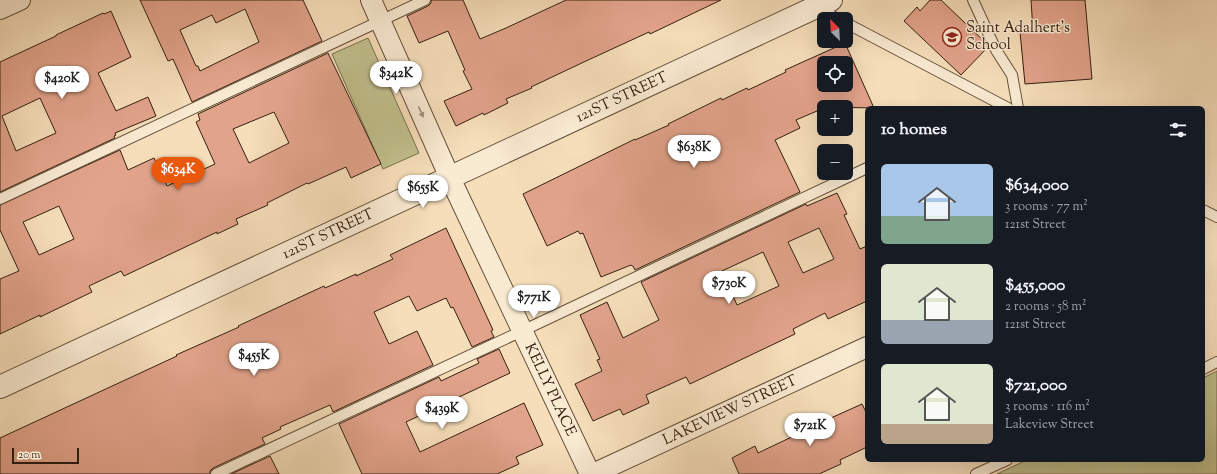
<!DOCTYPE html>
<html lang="en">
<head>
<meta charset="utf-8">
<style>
  body { margin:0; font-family:"Sorts Mill Goudy",serif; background:#242831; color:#f1f3f6; height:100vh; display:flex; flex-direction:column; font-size:15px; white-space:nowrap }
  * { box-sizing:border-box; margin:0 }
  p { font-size:13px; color:#9ea1a6 }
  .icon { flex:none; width:22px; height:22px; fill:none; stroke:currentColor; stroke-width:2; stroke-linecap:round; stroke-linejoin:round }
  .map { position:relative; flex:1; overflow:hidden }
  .panel { position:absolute; left:865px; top:106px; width:340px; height:356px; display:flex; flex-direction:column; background:#171b24; border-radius:6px; box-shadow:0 4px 16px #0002 }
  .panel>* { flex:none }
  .needle { width:26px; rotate:336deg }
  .controls { position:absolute; left:817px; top:12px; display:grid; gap:8px }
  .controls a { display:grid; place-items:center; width:36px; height:36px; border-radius:6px; background:#171b24; box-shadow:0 4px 16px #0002; font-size:20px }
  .scale { position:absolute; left:12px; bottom:10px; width:67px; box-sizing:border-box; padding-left:4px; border:2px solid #35200f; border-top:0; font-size:11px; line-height:14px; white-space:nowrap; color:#35200f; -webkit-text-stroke:3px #f9ead2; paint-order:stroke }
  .price { position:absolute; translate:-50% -34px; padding:0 9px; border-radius:14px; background:#fff; color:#222; font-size:13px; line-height:26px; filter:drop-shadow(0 1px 2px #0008) }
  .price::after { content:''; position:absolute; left:50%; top:24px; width:12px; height:9px; margin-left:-6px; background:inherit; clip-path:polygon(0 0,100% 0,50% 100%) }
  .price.active { background:#ea580c; color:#fff }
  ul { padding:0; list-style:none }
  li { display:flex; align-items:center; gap:12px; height:100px; padding:0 16px }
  li span { display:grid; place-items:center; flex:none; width:112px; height:80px; border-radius:6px; color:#555 }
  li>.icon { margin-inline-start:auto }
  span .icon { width:48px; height:48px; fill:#fffc; stroke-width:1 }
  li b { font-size:17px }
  h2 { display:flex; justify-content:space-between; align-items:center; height:48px; padding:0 16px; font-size:17px }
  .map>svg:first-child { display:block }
  .green { fill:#c1c08d; stroke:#7b704e }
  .building { fill:#e2a38b; stroke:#35200f; fill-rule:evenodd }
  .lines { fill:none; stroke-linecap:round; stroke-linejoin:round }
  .service-casing { stroke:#65503a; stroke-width:12 }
  .minor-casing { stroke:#65503a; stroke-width:22 }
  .tertiary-casing { stroke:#65503a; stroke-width:24 }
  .service { stroke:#f9ead2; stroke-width:10 }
  .minor { stroke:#f9ead2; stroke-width:20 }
  .tertiary { stroke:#f9ead2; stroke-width:22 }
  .oneway { fill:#a18f7a }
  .labels { text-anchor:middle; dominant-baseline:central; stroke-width:3; stroke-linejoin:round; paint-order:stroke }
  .poi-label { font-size:15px; fill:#35200f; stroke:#f9ead2; text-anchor:start }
  .street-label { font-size:15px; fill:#35200f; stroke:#f9ead2 }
</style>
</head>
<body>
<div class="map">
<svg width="1217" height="474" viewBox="0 0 1217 474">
  <rect width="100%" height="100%" fill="#f6deba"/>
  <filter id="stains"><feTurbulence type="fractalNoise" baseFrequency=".005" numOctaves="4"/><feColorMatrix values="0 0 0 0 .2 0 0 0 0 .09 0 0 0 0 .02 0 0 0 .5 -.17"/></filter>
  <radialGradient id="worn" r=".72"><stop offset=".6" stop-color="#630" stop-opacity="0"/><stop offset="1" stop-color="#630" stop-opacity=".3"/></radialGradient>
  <path class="green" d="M368,38L419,153L383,169L332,54Z
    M1217,371V474H997L1027,460H1203V378Z"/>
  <path class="building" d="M140,0H303L322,41L192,102L173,59L168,61ZM245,9L259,42L200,71L198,66H196L180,30L212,15L216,23Z
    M431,0H463L480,39L506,28L566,0H721L650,34L649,32L586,61L531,87L532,88L506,99L508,103L484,115L483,113L456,126L444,101L472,89L463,71L465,70L448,31L419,43L407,16L428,6L431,3Z
    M930,0H941L985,42L988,47L961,75L904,21L917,7L920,11Z
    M1031,0H1085L1092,79L1025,84L1020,32L1033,31Z
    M111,11L131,57L98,73L116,111L148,97L156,116L115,133L116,135L114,136L115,138L0,192V62L56,36V35L103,13L104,14ZM40,98L56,133L16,151L2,116Z
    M845,43L874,108L824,107V108L796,120L800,128L775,140L800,192L635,270L633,266H632L631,265L601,277L583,233L580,234L578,231L547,246L523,194L635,139V140L669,125L668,124L721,98L722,100L747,88L748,90L786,72L785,70ZM824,63H846V85H824Z
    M328,53L381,164L351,178L346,167L308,184L307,183L267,203L268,205L236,219L238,224L217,234V232L124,276L121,271L89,286L92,292L40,317V315L0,334V279L19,271L0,230V205L120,150L128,170L154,158L167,186L215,164L196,122L200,120L198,114ZM274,112L289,143L249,163L233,129ZM59,206L74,239L39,255L23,222Z
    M837,193L847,214L844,215L860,249L867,246V301L828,319L825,313L793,329L795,334L690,384L686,377L646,395L649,403L623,415L620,409L593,421L575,384L602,371L597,360L600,359L580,315L607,302L623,338L659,320L641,282L806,204L807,206ZM819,228L834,259L803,273L788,242ZM763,252L779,286L737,305L722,271Z
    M446,228L493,330L491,331L494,337L472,347L453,307L451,308L446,298L417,311L409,296L374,312L389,344L417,331L433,365L333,412L330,405L280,427L281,429L262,438L265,444L213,468L210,471V474H0V438L177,356L176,355L239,327L238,326L324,286L325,288L356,274V276L393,259L390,255Z
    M499,349L510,373L406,422L420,452L524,403L543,445L516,457L519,464L497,474H362L339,424L439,377L441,381L477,364L479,363L477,359Z
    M862,404L867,414V447L840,460L841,464L819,474H739L732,458L755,446L758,453L800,433L797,426L819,416L822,422Z
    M270,456L279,474H231Z"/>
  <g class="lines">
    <defs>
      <path id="service" d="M973,0L996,50L1012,75L1018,108
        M815,7L838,19
        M846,23L1008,108
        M0,199L425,0
        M1203,210L1217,217
        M1203,369L1217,362
        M216,474L522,331L867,168
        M976,474L1007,460"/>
      <g id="minor">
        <path id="s1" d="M371,0L450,178L590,474"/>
        <path d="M0,9L20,0"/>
        <path id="s2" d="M593,474L867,347"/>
      </g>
      <g id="tertiary">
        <path id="s3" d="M0,387L831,0"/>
      </g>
    </defs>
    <use href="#service" class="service-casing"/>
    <use href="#minor" class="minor-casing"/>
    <use href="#tertiary" class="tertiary-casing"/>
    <use href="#service" class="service"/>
    <use href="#minor" class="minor"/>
    <use href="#tertiary" class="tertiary"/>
  </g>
  <defs><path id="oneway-solid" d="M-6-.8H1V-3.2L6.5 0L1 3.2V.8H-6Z"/></defs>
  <use class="oneway" href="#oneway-solid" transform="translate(421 112) rotate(66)"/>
  <defs>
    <symbol id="school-ring" viewBox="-11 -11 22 22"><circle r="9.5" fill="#f9ead2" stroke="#8f2418" stroke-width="1.5"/><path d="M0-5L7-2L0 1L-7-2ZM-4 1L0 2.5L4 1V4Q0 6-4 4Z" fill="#8f2418"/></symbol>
  </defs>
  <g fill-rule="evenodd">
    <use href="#school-ring" x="941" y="26" width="22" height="22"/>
  </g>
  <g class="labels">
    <g class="poi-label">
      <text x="966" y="28">Saint Adalhert's<tspan x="966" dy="17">School</tspan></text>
    </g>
    <g class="street-label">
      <text stroke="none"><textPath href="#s3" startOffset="686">121ST STREET</textPath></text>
      <text stroke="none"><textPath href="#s3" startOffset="362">121ST STREET</textPath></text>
      <text stroke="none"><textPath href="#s1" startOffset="429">KELLY PLACE</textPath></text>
      <text stroke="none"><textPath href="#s2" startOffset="151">LAKEVIEW STREET</textPath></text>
    </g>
  </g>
  <rect width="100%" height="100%" filter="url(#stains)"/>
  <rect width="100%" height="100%" fill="url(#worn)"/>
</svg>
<div class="controls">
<a><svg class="needle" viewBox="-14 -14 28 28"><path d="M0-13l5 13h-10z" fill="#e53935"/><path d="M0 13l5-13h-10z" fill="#9ea1a6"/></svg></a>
<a><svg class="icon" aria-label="locate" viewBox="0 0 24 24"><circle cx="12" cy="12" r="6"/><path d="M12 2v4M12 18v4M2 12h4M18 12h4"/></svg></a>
<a>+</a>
<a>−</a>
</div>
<div class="scale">20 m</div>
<b class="price" style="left:396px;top:95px">$342K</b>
<b class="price" style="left:62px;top:100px">$420K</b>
<b class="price" style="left:694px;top:169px">$638K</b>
<b class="price active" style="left:178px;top:191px">$634K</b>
<b class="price" style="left:423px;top:209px">$655K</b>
<b class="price" style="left:729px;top:305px">$730K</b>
<b class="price" style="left:534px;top:319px">$771K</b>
<b class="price" style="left:254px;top:377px">$455K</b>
<b class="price" style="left:442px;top:430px">$439K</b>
<b class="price" style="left:810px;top:447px">$721K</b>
<section class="panel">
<h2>10 homes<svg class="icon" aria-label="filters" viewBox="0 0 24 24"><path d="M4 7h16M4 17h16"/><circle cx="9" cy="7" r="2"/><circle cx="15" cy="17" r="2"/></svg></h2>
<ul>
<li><span style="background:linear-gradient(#a9c7e8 65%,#7fa58c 0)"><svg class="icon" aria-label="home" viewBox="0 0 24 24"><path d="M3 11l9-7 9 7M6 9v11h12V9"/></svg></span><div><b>$634,000</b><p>3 rooms · 77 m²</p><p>121st Street</p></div></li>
<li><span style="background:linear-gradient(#dfe7d0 70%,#9aa5b1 0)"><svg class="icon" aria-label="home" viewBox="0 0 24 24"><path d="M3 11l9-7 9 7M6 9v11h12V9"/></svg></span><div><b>$455,000</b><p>2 rooms · 58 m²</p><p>121st Street</p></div></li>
<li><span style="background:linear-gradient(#dfe7d0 75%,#b9a48a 0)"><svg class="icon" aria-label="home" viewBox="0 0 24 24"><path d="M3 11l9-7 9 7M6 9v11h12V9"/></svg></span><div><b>$721,000</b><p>3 rooms · 116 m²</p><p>Lakeview Street</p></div></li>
</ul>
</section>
</div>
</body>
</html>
